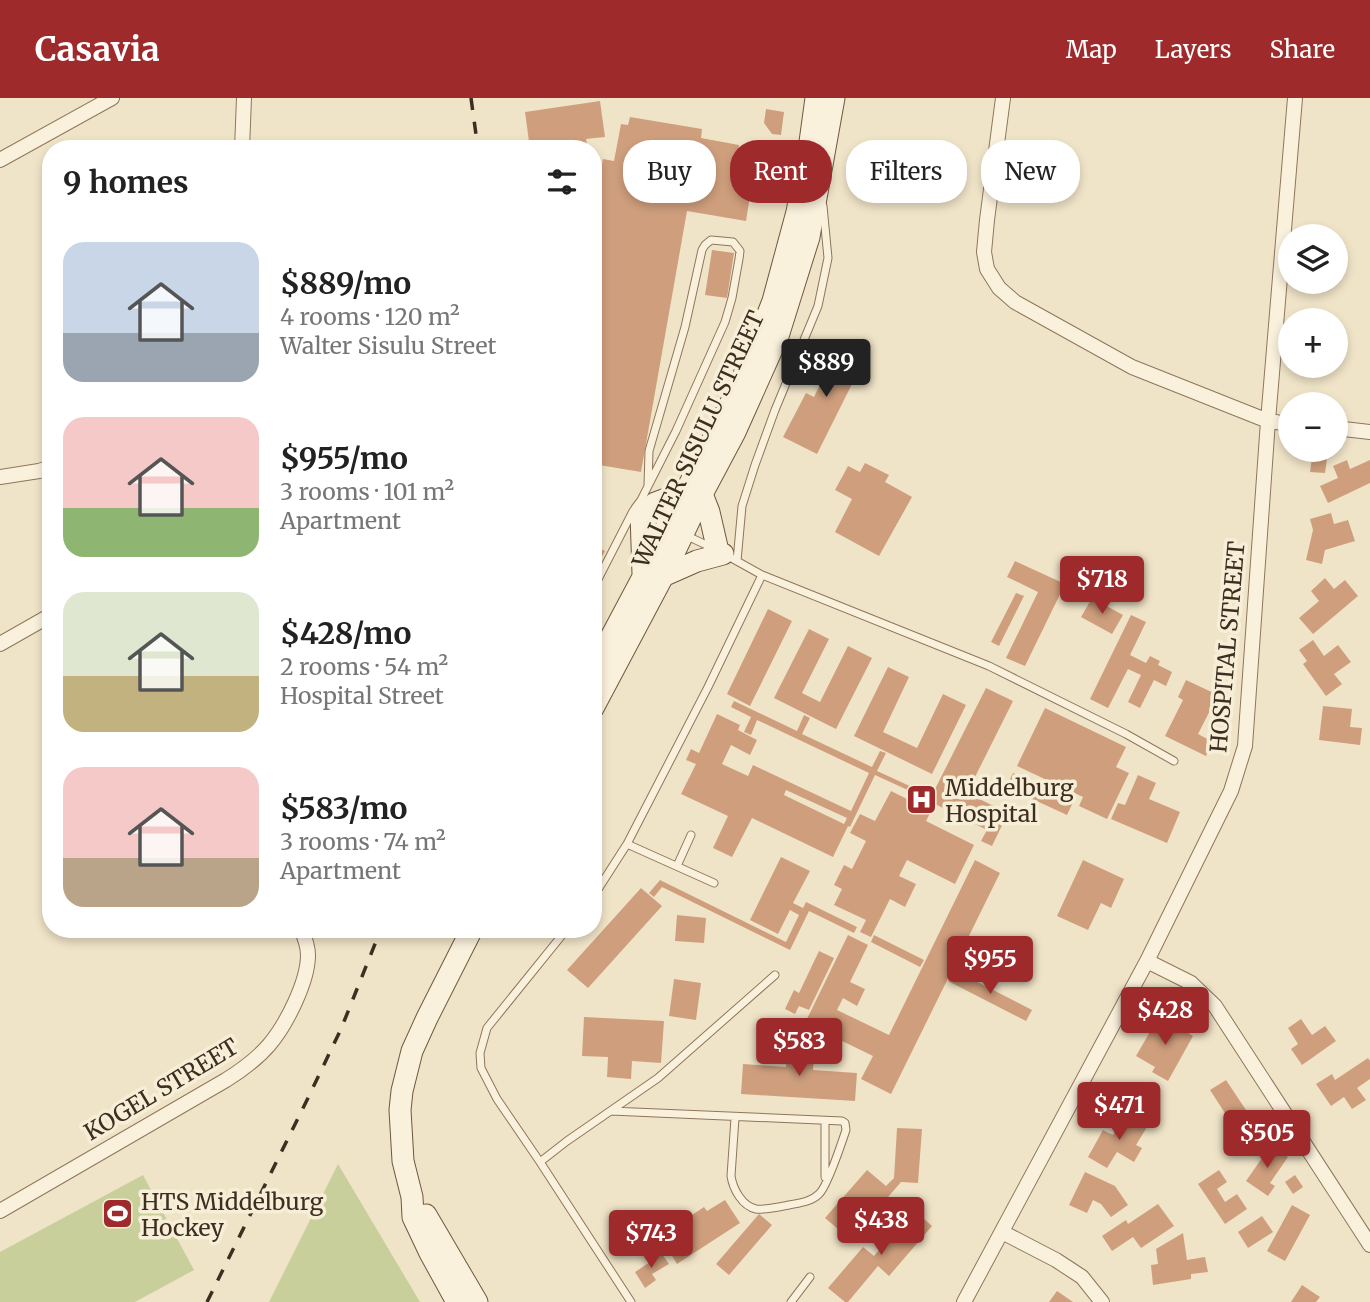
<!DOCTYPE html>
<html lang="en">
<head>
<meta charset="utf-8">
<style>
  body { margin:0; font-family:Merriweather,serif; background:#f6f6f6; color:#222; height:100vh; display:flex; flex-direction:column; font-size:26px; white-space:nowrap }
  * { box-sizing:border-box; margin:0 }
  p { font-size:23px; color:#767676 }
  .icon { flex:none; width:38px; height:38px; fill:none; stroke:currentColor; stroke-width:2; stroke-linecap:round; stroke-linejoin:round }
  .map { position:relative; flex:1; overflow:hidden }
  .sheet { position:absolute; left:42px; top:42px; width:560px; height:798px; display:flex; flex-direction:column; background:#fff; border-radius:28px; box-shadow:0 4px 10px #0003 }
  .sheet>* { flex:none }
  .top-card { position:absolute; left:623px; top:42px; width:640px; height:63px; display:flex; gap:14px }
  .fabs { position:absolute; left:1278px; top:126px; display:grid; gap:14px }
  .fabs a { display:grid; place-items:center; width:70px; height:70px; border-radius:50%; background:#fff; box-shadow:0 4px 10px #0003; font-size:35px }
  .price { position:absolute; translate:-50% -60px; padding:0 16px; border-radius:7px; background:#9e2a2b; color:#fff; font-size:23px; line-height:46px; filter:drop-shadow(0 2px 4px #0008) }
  .price::after { content:''; position:absolute; left:50%; top:42px; width:21px; height:16px; margin-left:-10px; background:inherit; clip-path:polygon(0 0,100% 0,50% 100%) }
  .price.active { background:#222; color:#fff }
  ul { padding:0; list-style:none }
  li { display:flex; align-items:center; gap:21px; height:175px; padding:0 21px }
  li span { display:grid; place-items:center; flex:none; width:196px; height:140px; border-radius:21px; color:#555 }
  li>.icon { margin-inline-start:auto }
  span .icon { width:84px; height:84px; fill:#fffc; stroke-width:1 }
  li b { font-size:30px }
  h2 { display:flex; justify-content:space-between; align-items:center; height:84px; padding:0 21px; font-size:30px }
  .tag { padding:0 24px; border-radius:28px; background:#fff; box-shadow:0 4px 10px #0003; font-size:24px; line-height:63px }
  .tag.active { background:#9e2a2b; color:#fff }
  header { display:flex; align-items:center; gap:42px; box-sizing:border-box; height:98px; padding:0 35px; background:#9e2a2b; color:#fff }
  header strong { font-size:33px }
  nav { display:flex; gap:38px; margin-inline-start:auto; font-size:24px }
  .map>svg:first-child { display:block }
  .green { fill:#c9cf9b }
  .building { fill:#cf9f7d; fill-rule:evenodd }
  .lines { fill:none; stroke-linecap:round; stroke-linejoin:round }
  .lane-casing { stroke:#8d765c; stroke-width:9 }
  .street-casing { stroke:#8d765c; stroke-width:16 }
  .secondary-casing { stroke:#6f573f; stroke-width:23 }
  .lane { stroke:#faf1dc; stroke-width:7 }
  .street { stroke:#faf1dc; stroke-width:14 }
  .secondary { stroke:#faf1dc; stroke-width:21 }
  .rail { stroke:#3d2e20; stroke-width:3.5; stroke-dasharray:12 12; stroke-linecap:butt }
  .labels { text-anchor:middle; dominant-baseline:central; stroke-width:7; stroke-linejoin:round; paint-order:stroke }
  .street-label { font-size:23px; fill:#3d2e20; stroke:#f7eed8 }
  .poi-label { font-size:23px; fill:#3d2e20; stroke:#f7eed8; text-anchor:start }
</style>
</head>
<body>
<header>
<strong>Casavia</strong>
<nav><a>Map</a><a>Layers</a><a>Share</a></nav>
</header>
<div class="map">
<svg width="1370" height="1204" viewBox="0 0 1370 1204">
  <rect width="100%" height="100%" fill="#f0e4c8"/>
  <path class="green" d="M338,1066L420,1204H269Z
    M143,1077L194,1172L135,1204H0V1154Z"/>
  <path class="building" d="M600,3L605,39L586,41L588,51H530L525,14Z
    M766,11L784,14L781,37L772,36L764,25Z
    M630,19L702,31L701,40L739,47L738,57L756,60L746,123L687,113L641,374L593,366V114L603,61L614,63L621,26L628,27Z
    M712,152L734,155L727,200L705,197Z
    M842,242L868,254L817,356L783,339L806,295L814,299Z
    M1313,352L1328,354L1325,375L1310,374Z
    M1347,362L1350,371L1370,362V385L1328,405L1320,388L1338,380L1333,368Z
    M865,365L889,377L885,384L912,399L879,458L835,434L852,401L835,392L848,368L860,374Z
    M1331,415L1334,426L1348,422L1355,443L1325,452L1322,466L1306,462L1313,432L1310,421Z
    M593,447L605,453L593,475Z
    M1015,463L1065,486L1025,568L1006,560L1038,494L1007,479Z
    M1325,480L1334,491L1345,482L1358,498L1313,536L1299,520L1319,503L1311,493Z
    M1016,495L1024,498L999,548L991,544Z
    M1092,500L1123,517L1112,536L1081,519Z
    M768,511L792,523L750,608L727,596Z
    M1131,517L1146,524L1130,557L1146,565L1150,558L1160,563L1158,567L1172,574L1166,588L1154,582L1140,610L1128,604L1141,577L1128,571L1108,610L1090,601Z
    M809,531L829,541L802,595L820,604L848,548L872,560L836,631L774,600Z
    M1313,542L1324,558L1338,547L1351,564L1334,576L1342,586L1326,598L1303,566L1307,563L1299,552Z
    M888,569L909,579L883,634L917,650L943,596L966,607L932,676L854,638Z
    M1186,582L1218,597L1198,636L1213,644L1206,658L1165,638L1183,602L1178,599Z
    M986,590L1013,603L967,695L1008,715L992,748L981,743L987,732L929,703Z
    M734,603L797,633L804,617L810,620L802,636L872,669L880,653L886,655L877,673L925,695L923,699L875,677L850,729L848,728L833,759L752,720L732,759L713,750L728,718L681,696L696,666L686,662L691,651L699,655L717,616L740,627L738,632L757,642L750,657L731,647L722,666L748,678L753,667L851,713L869,675L757,622L751,637L744,634L751,619L731,609ZM786,692L847,720L844,726L784,697Z
    M1323,608L1352,611L1350,629L1362,630L1360,647L1319,642Z
    M1045,610L1126,649L1116,669L1129,675L1107,721L1079,708L1083,699L1017,668Z
    M1013,675L1074,702L1067,717L1006,689Z
    M1138,677L1156,685L1149,701L1180,714L1167,745L1111,721L1118,705L1125,707Z
    M891,693L931,713L926,723L974,747L955,786L907,762L899,778L916,786L905,809L890,801L871,839L860,834L866,822L834,807L842,791L834,787L844,767L852,771L866,743L850,735L860,716L875,723Z
    M781,759L810,773L793,805L803,810L806,804L857,829L854,835L809,813L790,852L662,789L654,799L649,795L660,782L786,844L799,817L790,812L778,836L750,822Z
    M975,762L1000,775L891,996L861,981L873,958L805,925L848,837L868,847L850,884L865,891L857,908L843,900L837,912L889,937Z
    M1083,762L1124,781L1111,810L1101,805L1088,832L1057,818Z
    M641,790L662,808L588,890L567,872Z
    M677,817L706,820L704,845L675,843Z
    M874,837L924,862L920,869L871,844Z
    M819,853L834,860L809,912L799,908L795,916L785,911L794,892L799,895Z
    M954,872L1032,912L1026,923L948,883Z
    M674,881L701,885L696,922L669,918Z
    M584,919L664,923L661,965L632,963L631,981L607,979L608,959L582,958Z
    M1158,920L1171,927L1175,920L1188,928L1185,933L1193,938L1168,983L1152,974L1155,969L1136,958Z
    M1301,921L1312,937L1325,928L1336,943L1302,967L1291,951L1298,946L1288,930Z
    M787,945L815,946L813,972L857,975L855,1003L741,996L743,966L786,969Z
    M1368,960L1370,963V981L1357,990L1366,1002L1352,1011L1344,999L1331,1008L1316,986L1332,976L1335,982Z
    M1226,982L1248,1015L1232,1026L1210,992Z
    M1125,1016L1147,1029L1136,1047L1142,1050L1134,1064L1117,1054L1107,1070L1088,1059L1103,1032L1113,1037Z
    M1259,1016L1266,1025L1242,1042L1236,1032Z
    M897,1030L922,1031L918,1085L901,1084L851,1142L825,1120L867,1072L886,1088L894,1080Z
    M1271,1047L1288,1059L1270,1085L1275,1088L1268,1098L1246,1083Z
    M1219,1072L1227,1084L1217,1091L1225,1104L1237,1096L1247,1111L1225,1126L1198,1086Z
    M1085,1074L1115,1088L1128,1107L1111,1119L1101,1106L1093,1102L1087,1115L1069,1107Z
    M1295,1077L1303,1089L1293,1096L1285,1084Z
    M725,1102L740,1125L677,1166L663,1143L692,1124L689,1119L704,1109L707,1113Z
    M1158,1106L1174,1128L1141,1150L1133,1139L1112,1153L1102,1138L1126,1122L1128,1126Z
    M1292,1107L1310,1117L1285,1163L1267,1153Z
    M914,1112L932,1128L889,1178L878,1168L848,1204H845L828,1190L863,1149L874,1158Z
    M759,1116L772,1127L729,1177L716,1166Z
    M1262,1118L1273,1134L1248,1150L1238,1134Z
    M1183,1135L1187,1162L1205,1159L1208,1174L1191,1176V1181L1153,1187L1151,1167L1158,1166L1156,1151Z
    M662,1156L669,1166L652,1176L656,1182L645,1190L635,1174Z
    M1302,1187L1320,1199L1316,1204H1291Z
    M1057,1193L1073,1204H1049Z"/>
  <g class="lines">
    <defs>
      <path id="lane" d="M635,410L641,402L676,333L725,224L732,200L739,161L740,153L733,144L711,142L705,147L702,152L685,229L649,353L648,388
        M685,437L713,450
        M726,457L762,477L989,568L1126,636L1174,663
        M737,463L742,408L755,367L775,312L818,208L828,160L823,108
        M593,491L633,413
        M627,746L714,785
        M677,768L691,737
        M593,799L627,746L708,589L762,477
        M567,831L487,930L480,955L481,970L497,1001L540,1064L631,1204
        M611,1013L842,1023L845,1025L846,1032C842,1044 827,1089 819,1096C811,1104 799,1105 789,1107C779,1109 766,1112 756,1111C742,1108 733,1091 731,1078L735,1020
        M825,1023V1079
        M540,1064L567,1043L658,980L775,877
        M791,1204L810,1179"/>
      <path id="street" d="M1003,0L987,122L984,154L987,171L999,190L1015,204L1132,269L1268,323L1290,326
        M242,51L244,0
        M0,62L112,0
        M1335,330L1370,334
        M0,379L39,373L51,369
        M0,546L51,517
        M1147,863L1191,885L1215,908L1370,1147
        M0,1113L226,982C242,972 257,961 269,947C286,927 308,884 308,857C308,848 305,840 301,831
        M1002,1134L1056,1162L1082,1179L1102,1204
        M964,1204L1147,863L1231,693L1245,648L1268,323L1295,0"/>
      <path id="secondary" d="M702,396L709,414L718,453
        M643,476L641,416L655,405L685,394
        M663,478L697,463L723,456
        M593,573L643,479L667,428L703,361L742,282L773,203L797,114L810,44L816,0
        M593,610L663,478L702,396L735,334L778,238L809,139L834,0
        M426,1117L477,1204
        M457,1204L430,1155L413,1119L412,1099L403,1063L400,1012L402,993L412,953L427,920L472,831"/>
    </defs>
    <use href="#lane" class="lane-casing"/>
    <use href="#street" class="street-casing"/>
    <use href="#secondary" class="secondary-casing"/>
    <use href="#lane" class="lane"/>
    <use href="#street" class="street"/>
    <use href="#secondary" class="secondary"/>
    <path class="rail" d="M471,0L478,51
      M207,1204L308,1000L341,931L381,831"/>
  </g>
  <defs>
    <symbol id="hospital-square" viewBox="-11 -11 22 22"><rect x="-9" y="-9" width="18" height="18" rx="4" fill="#9e2a2b" stroke="#f7eed8"/><path d="M-5-5h3v3.5h4V-5h3V5h-3V1.5h-4V5h-3Z" fill="#fff"/></symbol>
    <symbol id="stadium-square" viewBox="-11 -11 22 22"><rect x="-9" y="-9" width="18" height="18" rx="4" fill="#9e2a2b" stroke="#f7eed8"/><path d="M0-5a6.5 5 0 1 0 0 10a6.5 5 0 1 0 0-10ZM-3.5-1.8h7v3.6h-7Z" fill="#fff"/></symbol>
  </defs>
  <g fill-rule="evenodd">
    <use href="#hospital-square" x="904" y="684" width="35" height="35"/>
    <use href="#stadium-square" x="100" y="1098" width="35" height="35"/>
  </g>
  <g class="labels">
    <g class="street-label">
      <text transform="translate(698 341) rotate(-65)">WALTER SISULU STREET</text>
      <text transform="translate(1227 549) rotate(-85)">HOSPITAL STREET</text>
      <text transform="translate(161 991) rotate(-31)">KOGEL STREET</text>
    </g>
    <g class="poi-label">
      <text x="945" y="689">Middelburg<tspan x="945" dy="26">Hospital</tspan></text>
      <text x="141" y="1103">HTS Middelburg<tspan x="141" dy="26">Hockey</tspan></text>
    </g>
  </g>
</svg>
<div class="fabs">
<a><svg class="icon" aria-label="layers" viewBox="0 0 24 24"><path d="M12 4l9 5-9 5-9-5zM3 14l9 5 9-5"/></svg></a>
<a>+</a>
<a>−</a>
</div>
<b class="price active" style="left:826px;top:301px">$889</b>
<b class="price" style="left:1102px;top:518px">$718</b>
<b class="price" style="left:990px;top:898px">$955</b>
<b class="price" style="left:1165px;top:949px">$428</b>
<b class="price" style="left:799px;top:980px">$583</b>
<b class="price" style="left:1119px;top:1044px">$471</b>
<b class="price" style="left:1267px;top:1072px">$505</b>
<b class="price" style="left:881px;top:1159px">$438</b>
<b class="price" style="left:651px;top:1172px">$743</b>
<div class="top-card">
<a class="tag">Buy</a>
<a class="tag active">Rent</a>
<a class="tag">Filters</a>
<a class="tag">New</a>
</div>
<section class="sheet">
<h2>9 homes<svg class="icon" aria-label="filters" viewBox="0 0 24 24"><path d="M4 7h16M4 17h16"/><circle cx="9" cy="7" r="2"/><circle cx="15" cy="17" r="2"/></svg></h2>
<ul>
<li><span style="background:linear-gradient(#c9d6e8 65%,#9aa5b1 0)"><svg class="icon" aria-label="home" viewBox="0 0 24 24"><path d="M3 11l9-7 9 7M6 9v11h12V9"/></svg></span><div><b>$889/mo</b><p>4 rooms · 120 m²</p><p>Walter Sisulu Street</p></div></li>
<li><span style="background:linear-gradient(#f6c9c9 65%,#8fb573 0)"><svg class="icon" aria-label="home" viewBox="0 0 24 24"><path d="M3 11l9-7 9 7M6 9v11h12V9"/></svg></span><div><b>$955/mo</b><p>3 rooms · 101 m²</p><p>Apartment</p></div></li>
<li><span style="background:linear-gradient(#dfe7d0 60%,#c2b280 0)"><svg class="icon" aria-label="home" viewBox="0 0 24 24"><path d="M3 11l9-7 9 7M6 9v11h12V9"/></svg></span><div><b>$428/mo</b><p>2 rooms · 54 m²</p><p>Hospital Street</p></div></li>
<li><span style="background:linear-gradient(#f6c9c9 65%,#b9a48a 0)"><svg class="icon" aria-label="home" viewBox="0 0 24 24"><path d="M3 11l9-7 9 7M6 9v11h12V9"/></svg></span><div><b>$583/mo</b><p>3 rooms · 74 m²</p><p>Apartment</p></div></li>
</ul>
</section>
</div>
</body>
</html>
